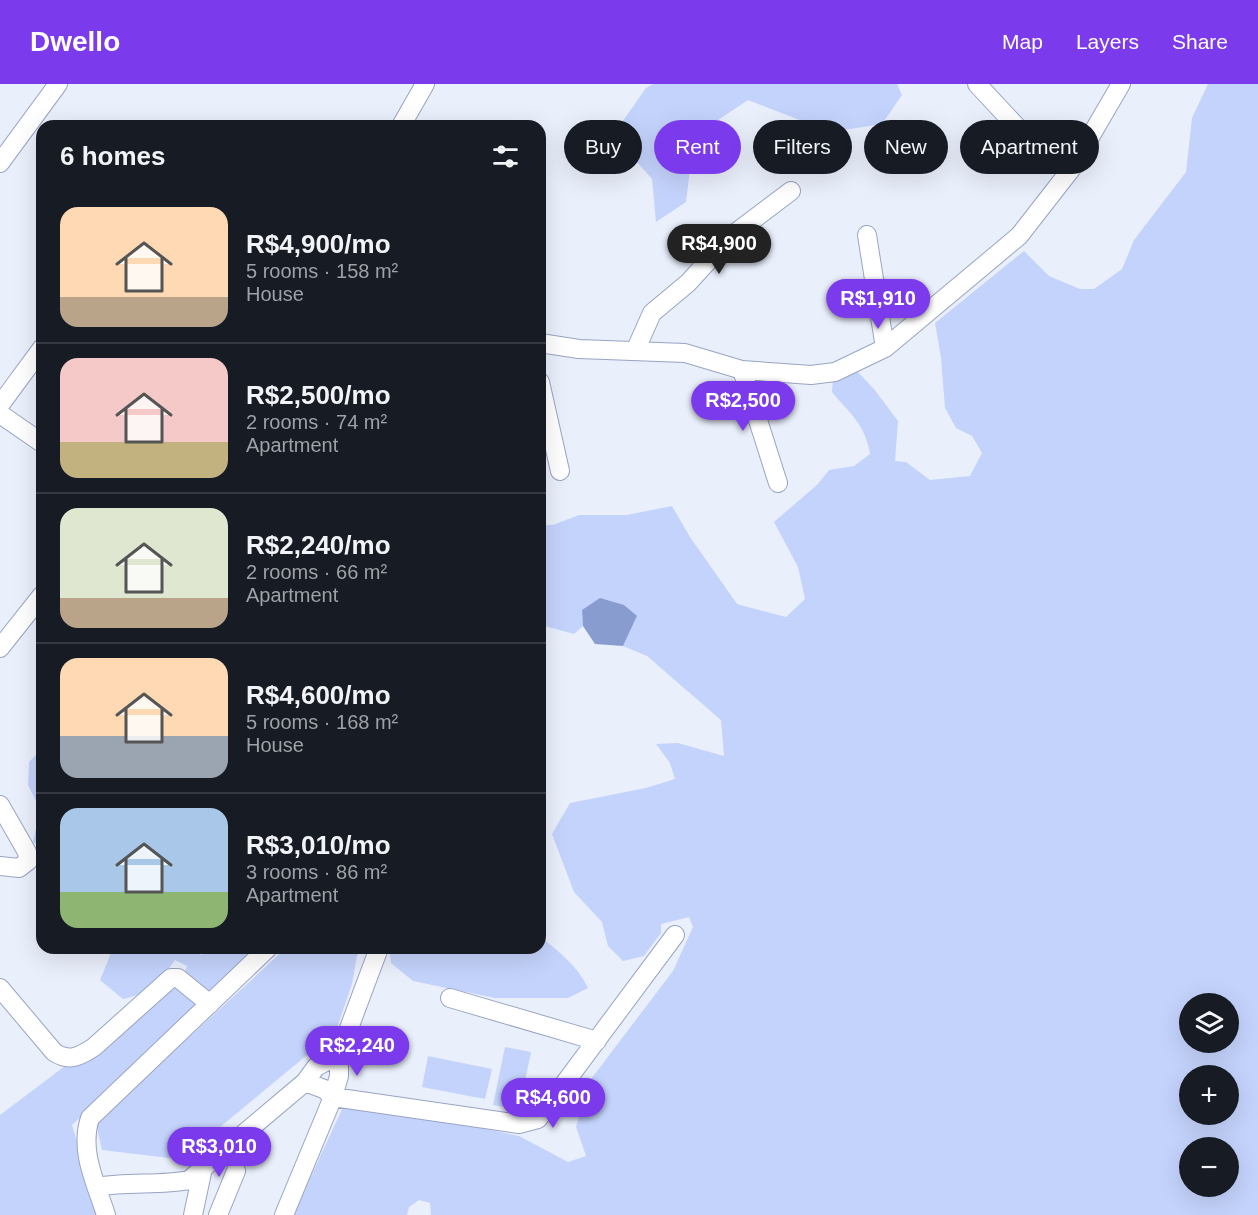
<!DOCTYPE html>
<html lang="en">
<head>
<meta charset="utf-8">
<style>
  body { margin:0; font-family:Arial,sans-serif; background:#242831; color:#f1f3f6; height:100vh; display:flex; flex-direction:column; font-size:22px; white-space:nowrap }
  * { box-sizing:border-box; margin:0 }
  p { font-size:20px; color:#9ea1a6 }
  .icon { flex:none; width:33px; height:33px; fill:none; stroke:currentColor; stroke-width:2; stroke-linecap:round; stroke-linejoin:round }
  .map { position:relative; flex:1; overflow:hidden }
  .panel { position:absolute; left:36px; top:36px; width:510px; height:834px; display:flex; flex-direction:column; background:#171b24; border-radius:18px; box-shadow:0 6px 24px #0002 }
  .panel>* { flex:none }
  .banner { position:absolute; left:564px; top:36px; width:570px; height:54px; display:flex; gap:12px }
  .tools { position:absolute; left:1179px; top:909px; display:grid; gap:12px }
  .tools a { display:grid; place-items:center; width:60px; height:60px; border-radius:50%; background:#171b24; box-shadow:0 6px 24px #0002; font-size:30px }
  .price { position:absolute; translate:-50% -51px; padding:0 14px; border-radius:21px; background:#7c3aed; color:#fff; font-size:20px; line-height:39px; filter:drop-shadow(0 2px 3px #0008) }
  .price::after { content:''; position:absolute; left:50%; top:36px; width:18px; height:14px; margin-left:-9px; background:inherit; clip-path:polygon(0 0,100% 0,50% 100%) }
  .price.active { background:#222; color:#fff }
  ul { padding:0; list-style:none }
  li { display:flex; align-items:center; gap:18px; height:150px; padding:0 24px }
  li+li { border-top:2px solid #363941 }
  li span { display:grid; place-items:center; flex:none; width:168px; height:120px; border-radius:18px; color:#555 }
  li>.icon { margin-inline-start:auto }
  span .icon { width:72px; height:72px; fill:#fffc; stroke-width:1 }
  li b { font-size:26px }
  h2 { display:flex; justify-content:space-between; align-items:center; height:72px; padding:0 24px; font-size:26px }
  .chip { padding:0 21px; border-radius:27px; background:#171b24; box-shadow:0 6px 24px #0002; font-size:21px; line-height:54px }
  .chip.active { background:#7c3aed; color:#fff }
  header { display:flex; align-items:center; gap:36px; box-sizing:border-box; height:84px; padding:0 30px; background:#7c3aed; color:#fff }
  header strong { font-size:28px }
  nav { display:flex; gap:33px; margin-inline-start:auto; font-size:21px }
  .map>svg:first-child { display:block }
  .green { fill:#c4d3fc; fill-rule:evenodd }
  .water { fill:#899cd0 }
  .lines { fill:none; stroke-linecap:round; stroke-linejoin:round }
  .minor-casing { stroke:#98a4c3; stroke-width:20 }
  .minor { stroke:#fff; stroke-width:18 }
</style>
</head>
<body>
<header>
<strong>Dwello</strong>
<nav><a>Map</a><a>Layers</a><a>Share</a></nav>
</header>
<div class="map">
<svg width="1258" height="1131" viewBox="0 0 1258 1131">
  <rect width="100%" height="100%" fill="#eaeffc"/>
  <path class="green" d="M653,0H897L902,11L882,40L831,48L748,16L694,52L686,118L656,138L652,95L613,51L646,4Z
    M1208,0H1258V1131H431L430,1119L419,1116L409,1123L407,1131H293L344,1021L356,1017L519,1052L568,1078L586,1072L576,1043L588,999L673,887L693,843L689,833L661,840V849L644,872L623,877L608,862L602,838L574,808L552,750L570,719L646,704L675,695L670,679L656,660L678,659L724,672L721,636L647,572L623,562L637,532L582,526L583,542L574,550L541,541L540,441H553L579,431H627L672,422L690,453L737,520L786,533L805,515L798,483L774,438L818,400L829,386L854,382L870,370C865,340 851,331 832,308L833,294L856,286L874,305L898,337L895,377L906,378L930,396L970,392L982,369L972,352L956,344L945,324L941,274L935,239L1024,167L1049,192L1080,205H1094L1122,185L1134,156L1186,88L1192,34ZM1190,920H1228V958H1190ZM1190,992H1228V1030H1190ZM1190,1064H1228V1102H1190Z
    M37,670L42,673V762L33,758L40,725L28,701L29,678Z
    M540,852C559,868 577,881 588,904L568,914H495L413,897L391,879L389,865L540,864Z
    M113,864H195L201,871L213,864H258L72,1041L99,1131H0V1031L183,893L187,882L175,876C159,900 151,909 123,915L100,896Z
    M286,864H362L357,872L352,900L336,947L213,1049L169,1074L102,1066L96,1039Z
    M505,963L531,968L519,1026L493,1021Z
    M428,972L492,985L485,1015L422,1003Z"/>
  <path class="water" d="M600,514L624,521L637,532L623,562L595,560L583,542L582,526Z"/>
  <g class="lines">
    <defs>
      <path id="minor" d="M977,0L1017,43L1072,84
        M401,42L425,0
        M0,79L58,0
        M867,151L885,264
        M540,259L579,265L685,269L742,286L811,291L835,288L885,264L1019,152L1072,84L1121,0
        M636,265L652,229L688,199L730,153L791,107
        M742,286L778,399
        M540,298L560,387
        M0,321L42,264
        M0,330L42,359
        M0,564L42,511
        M0,721L27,768L28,777L19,784L0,782
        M0,904L54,968C69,978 79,973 94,963L171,894H178L210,920
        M450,914L597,957
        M305,998L324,1005L333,1013L519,1040L538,1035L675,851
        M97,1103C128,1097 159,1102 189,1096L305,998L316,983L339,971
        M106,1131C96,1099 79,1067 90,1034L268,864
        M193,1131L203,1084
        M218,1131L236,1087
        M284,1131L333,1013L339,992V971L379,864"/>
    </defs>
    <use href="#minor" class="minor-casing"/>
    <use href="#minor" class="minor"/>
  </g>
</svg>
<div class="tools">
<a><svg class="icon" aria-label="layers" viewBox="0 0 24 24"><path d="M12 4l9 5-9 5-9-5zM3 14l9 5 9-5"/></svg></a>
<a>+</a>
<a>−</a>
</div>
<b class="price active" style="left:719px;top:191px">R$4,900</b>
<b class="price" style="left:878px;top:246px">R$1,910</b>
<b class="price" style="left:743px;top:348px">R$2,500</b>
<b class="price" style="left:357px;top:993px">R$2,240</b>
<b class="price" style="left:553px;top:1045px">R$4,600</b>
<b class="price" style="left:219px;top:1094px">R$3,010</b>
<div class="banner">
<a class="chip">Buy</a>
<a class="chip active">Rent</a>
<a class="chip">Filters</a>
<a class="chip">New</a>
<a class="chip">Apartment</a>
</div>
<section class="panel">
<h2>6 homes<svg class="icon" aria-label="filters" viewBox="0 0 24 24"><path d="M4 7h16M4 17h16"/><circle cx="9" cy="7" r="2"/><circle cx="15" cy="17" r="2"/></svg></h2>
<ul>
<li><span style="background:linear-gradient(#ffd9b3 75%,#b9a48a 0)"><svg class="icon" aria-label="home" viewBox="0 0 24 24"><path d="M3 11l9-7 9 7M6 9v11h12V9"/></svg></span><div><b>R$4,900/mo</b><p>5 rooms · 158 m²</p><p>House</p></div></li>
<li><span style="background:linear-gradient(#f6c9c9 70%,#c2b280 0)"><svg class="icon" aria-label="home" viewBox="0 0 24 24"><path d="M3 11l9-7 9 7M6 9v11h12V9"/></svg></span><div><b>R$2,500/mo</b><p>2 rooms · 74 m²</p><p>Apartment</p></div></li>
<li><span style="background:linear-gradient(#dfe7d0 75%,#b9a48a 0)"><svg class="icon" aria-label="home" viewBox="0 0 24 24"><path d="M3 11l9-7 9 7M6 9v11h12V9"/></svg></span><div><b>R$2,240/mo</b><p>2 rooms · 66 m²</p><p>Apartment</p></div></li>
<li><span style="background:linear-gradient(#ffd9b3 65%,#9aa5b1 0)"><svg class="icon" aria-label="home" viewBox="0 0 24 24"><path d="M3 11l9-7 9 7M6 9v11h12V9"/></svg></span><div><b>R$4,600/mo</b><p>5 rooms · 168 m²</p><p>House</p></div></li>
<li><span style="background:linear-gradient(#a9c7e8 70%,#8fb573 0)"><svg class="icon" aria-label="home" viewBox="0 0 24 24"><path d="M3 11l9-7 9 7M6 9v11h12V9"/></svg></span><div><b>R$3,010/mo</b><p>3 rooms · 86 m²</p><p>Apartment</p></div></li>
</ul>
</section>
</div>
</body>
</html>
